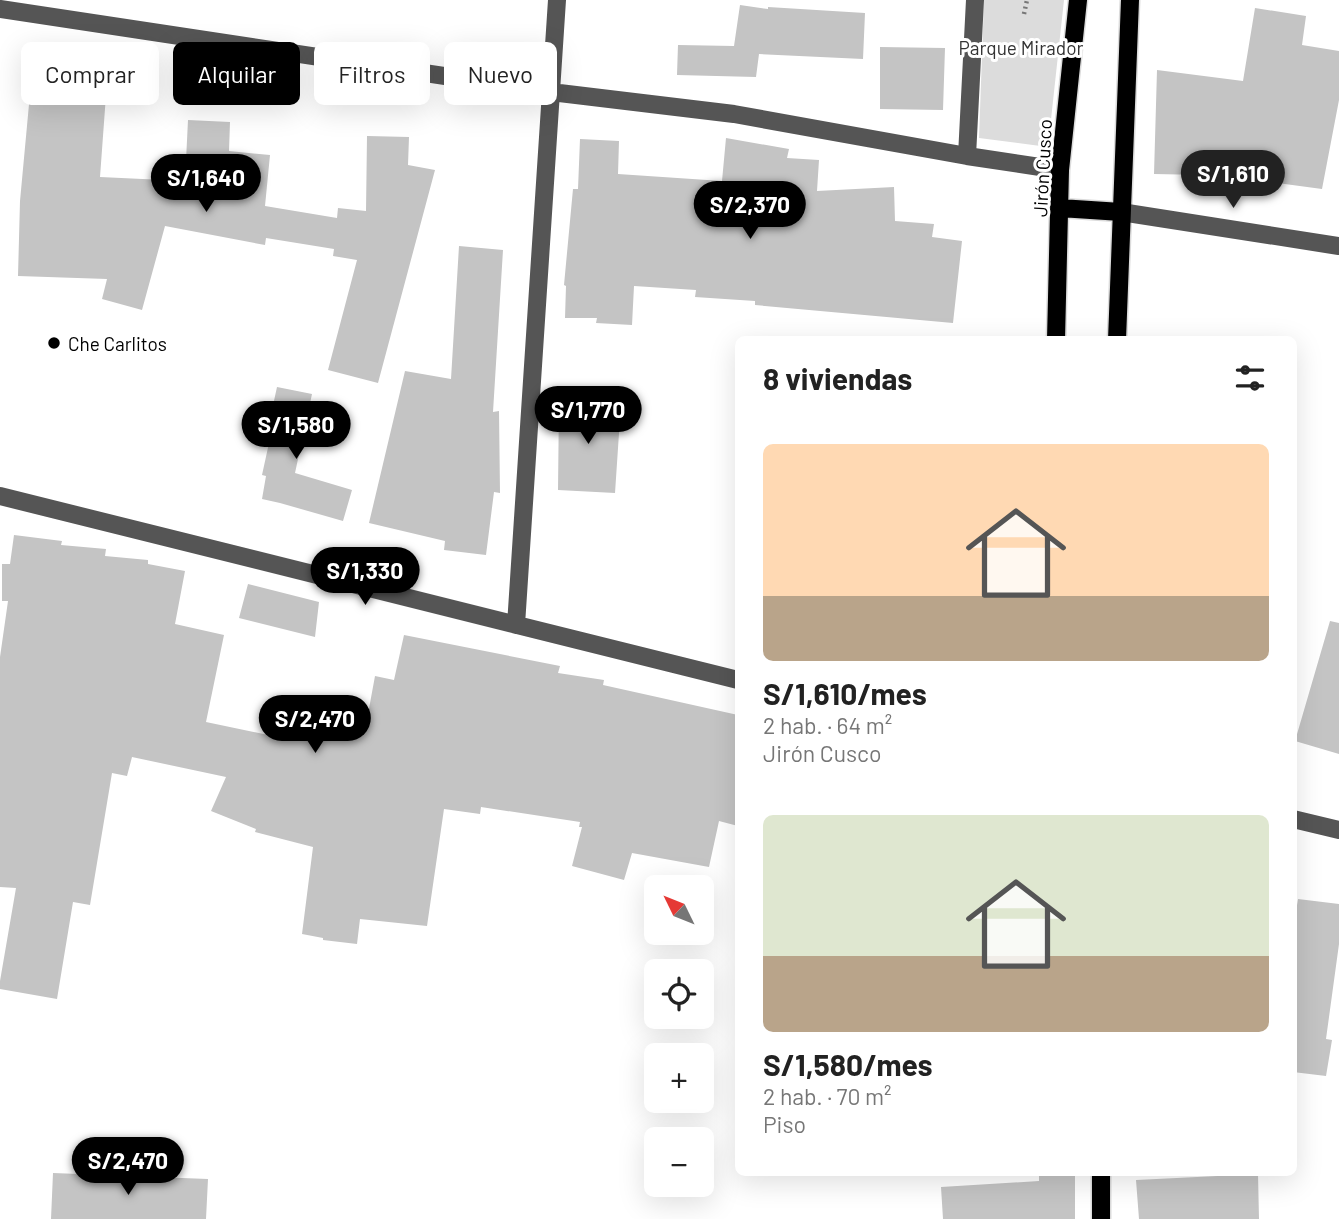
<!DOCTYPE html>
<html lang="es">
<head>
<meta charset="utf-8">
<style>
  body { margin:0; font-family:Barlow,sans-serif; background:#f6f6f6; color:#222; height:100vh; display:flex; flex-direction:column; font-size:26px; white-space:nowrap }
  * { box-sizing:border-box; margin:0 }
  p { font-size:23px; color:#767676 }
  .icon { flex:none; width:38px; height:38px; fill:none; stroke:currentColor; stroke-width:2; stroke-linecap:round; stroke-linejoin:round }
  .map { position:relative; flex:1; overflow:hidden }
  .side { position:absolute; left:735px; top:336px; width:562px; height:840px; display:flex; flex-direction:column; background:#fff; border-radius:10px; box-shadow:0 7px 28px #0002 }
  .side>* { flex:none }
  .hud { position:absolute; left:21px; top:42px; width:609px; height:63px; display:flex; gap:14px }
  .needle { width:46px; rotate:313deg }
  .controls { position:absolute; left:644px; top:875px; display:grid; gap:14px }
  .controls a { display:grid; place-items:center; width:70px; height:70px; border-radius:10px; background:#fff; box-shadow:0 7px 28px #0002; font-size:35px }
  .price { position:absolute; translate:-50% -60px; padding:0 16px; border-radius:24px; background:#000; color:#fff; font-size:23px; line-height:46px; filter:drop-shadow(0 2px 4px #0008) }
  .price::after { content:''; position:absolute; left:50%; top:42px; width:21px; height:16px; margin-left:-10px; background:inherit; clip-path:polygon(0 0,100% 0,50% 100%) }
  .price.current { background:#222; color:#fff }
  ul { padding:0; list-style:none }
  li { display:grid; align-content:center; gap:14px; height:371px; padding:0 28px }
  li span { display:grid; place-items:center; height:217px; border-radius:10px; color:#555 }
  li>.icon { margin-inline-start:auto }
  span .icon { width:126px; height:126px; fill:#fffc; stroke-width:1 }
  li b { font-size:30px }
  h2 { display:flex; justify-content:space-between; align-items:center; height:84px; padding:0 28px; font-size:30px }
  .tag { padding:0 24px; border-radius:10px; background:#fff; box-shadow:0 7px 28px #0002; font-size:24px; line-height:63px }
  .tag.current { background:#000; color:#fff }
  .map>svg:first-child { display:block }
  .green { fill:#dcdcdc }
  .building { fill:#c4c4c4 }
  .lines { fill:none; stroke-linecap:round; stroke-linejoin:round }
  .major-casing { stroke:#dbdbdb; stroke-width:21 }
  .path { stroke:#777; stroke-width:4.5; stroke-dasharray:2 3.5; stroke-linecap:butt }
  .minor { stroke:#555; stroke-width:18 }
  .major { stroke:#000; stroke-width:18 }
  .poi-dot { fill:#000; stroke:#fff; stroke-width:2.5 }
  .labels { text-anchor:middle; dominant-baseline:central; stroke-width:6; stroke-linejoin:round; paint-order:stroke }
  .park-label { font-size:19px; fill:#333; stroke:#fff }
  .street-label { font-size:19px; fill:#000; stroke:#fff }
  .poi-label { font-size:19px; fill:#000; stroke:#fff; text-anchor:start }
</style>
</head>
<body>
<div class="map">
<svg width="1339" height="1219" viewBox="0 0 1339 1219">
  <rect width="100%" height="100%" fill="#fff"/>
  <path class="green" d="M984,0H1064L1048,147L979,138Z"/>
  <path class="building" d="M740,5L768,9V7L865,13L863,59L759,54L756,77L677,75L678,45L734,46Z
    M1255,8L1306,16L1302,45L1339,51V100L1322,189L1270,182V187L1225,183L1202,180L1203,175L1154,174L1157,70L1243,81Z
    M880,47L945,48L943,110L880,109Z
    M32,72L91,77L90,94L106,95L100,177L185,181L188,120L230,122L229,151L270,155L265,206L337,218L338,208L366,211L367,136L409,137L408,165L435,170L378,383L328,370L357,260L333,256L334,249L266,238L265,245L165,226L142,310L102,299L107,279L18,276L20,201Z
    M726,138L789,149L787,158L819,160L817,191L894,187L895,221L934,224L932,237L962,241L953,323L755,305V301L695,297L696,290L634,286L632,325L596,323L597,318H565L566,286L564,285L573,189H578L580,139L619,141L618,174L722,181Z
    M459,246L503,250L493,412L499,411L500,493L494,492L486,555L444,550L445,541L369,523L405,371L451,379Z
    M277,387L312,394L295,473L352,490L343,521L280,503L262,499L266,476L262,475L269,443L265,442Z
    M559,401L621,403L615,493L558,490Z
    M14,535L62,541L61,545L106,549L105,556L148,560V564L185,571L175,624L224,635L206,722L273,736L280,700L368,714L375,676L394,680L404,635L560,666L558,673L604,680L603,685L738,715V826L719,821L709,867L632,853L624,880L572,866L582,827H579L580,822L481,807L480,814L444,809L427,926L360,919L357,944L323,940V938L302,934L313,847L255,832L256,829L211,811L226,777L132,757L127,776L112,773L90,905L73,902L57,999L0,989V981L16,888L0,887V657L8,601H2V564H10Z
    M248,584L319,602L315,637L239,618Z
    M1330,621L1339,623V754L1295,741Z
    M1298,899L1339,904V944L1326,1039L1332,1040L1326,1076L1293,1072V930Z
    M1039,1172H1075V1219H943L941,1187L1039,1181Z
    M53,1173L208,1179L206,1219H51Z
    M1258,1174L1259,1219H1139L1136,1180Z"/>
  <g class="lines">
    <defs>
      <path id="major" d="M1060,208L1121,212
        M1056,340L1060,170L1078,0
        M1117,340L1130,0
        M1101,1219V1172"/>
    </defs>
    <use href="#major" class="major-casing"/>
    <path class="path" d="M1024,14L1027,0"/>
    <path class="minor" d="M0,9L551,92L734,114L967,156L1060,170
      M967,156L975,0
      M1121,212L1339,246
      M0,496L738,680
      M516,625L557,0
      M1293,819L1339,830"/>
    <use href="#major" class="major"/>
  </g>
  <circle class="poi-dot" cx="54" cy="343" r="7"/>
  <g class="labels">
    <g class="park-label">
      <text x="1021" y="47">Parque Mirador</text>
    </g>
    <g class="street-label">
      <text transform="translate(1042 168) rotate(-87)">Jirón Cusco</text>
    </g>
    <g class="poi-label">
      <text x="68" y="343">Che Carlitos</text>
    </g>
  </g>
</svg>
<div class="controls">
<a><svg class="needle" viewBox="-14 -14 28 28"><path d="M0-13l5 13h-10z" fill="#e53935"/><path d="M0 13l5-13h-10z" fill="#767676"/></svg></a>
<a><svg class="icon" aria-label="locate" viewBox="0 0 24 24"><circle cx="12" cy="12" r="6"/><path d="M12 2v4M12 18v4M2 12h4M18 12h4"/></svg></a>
<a>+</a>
<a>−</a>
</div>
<b class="price current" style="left:1233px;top:210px">S/1,610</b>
<b class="price" style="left:206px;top:214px">S/1,640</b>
<b class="price" style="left:750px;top:241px">S/2,370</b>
<b class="price" style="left:588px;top:446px">S/1,770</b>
<b class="price" style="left:296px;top:461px">S/1,580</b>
<b class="price" style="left:365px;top:607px">S/1,330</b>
<b class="price" style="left:315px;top:755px">S/2,470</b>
<b class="price" style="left:128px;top:1197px">S/2,470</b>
<div class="hud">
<a class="tag">Comprar</a>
<a class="tag current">Alquilar</a>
<a class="tag">Filtros</a>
<a class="tag">Nuevo</a>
</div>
<section class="side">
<h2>8 viviendas<svg class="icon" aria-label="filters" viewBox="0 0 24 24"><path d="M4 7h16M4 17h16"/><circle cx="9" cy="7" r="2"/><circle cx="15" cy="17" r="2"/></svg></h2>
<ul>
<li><span style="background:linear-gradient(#ffd9b3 70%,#b9a48a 0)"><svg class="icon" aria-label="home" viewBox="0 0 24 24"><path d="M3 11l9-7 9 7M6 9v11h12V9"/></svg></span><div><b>S/1,610/mes</b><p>2 hab. · 64 m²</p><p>Jirón Cusco</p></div></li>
<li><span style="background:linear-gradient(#dfe7d0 65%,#b9a48a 0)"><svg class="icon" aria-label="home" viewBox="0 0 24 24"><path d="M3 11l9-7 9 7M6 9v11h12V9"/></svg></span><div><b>S/1,580/mes</b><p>2 hab. · 70 m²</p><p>Piso</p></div></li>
</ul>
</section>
</div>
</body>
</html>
